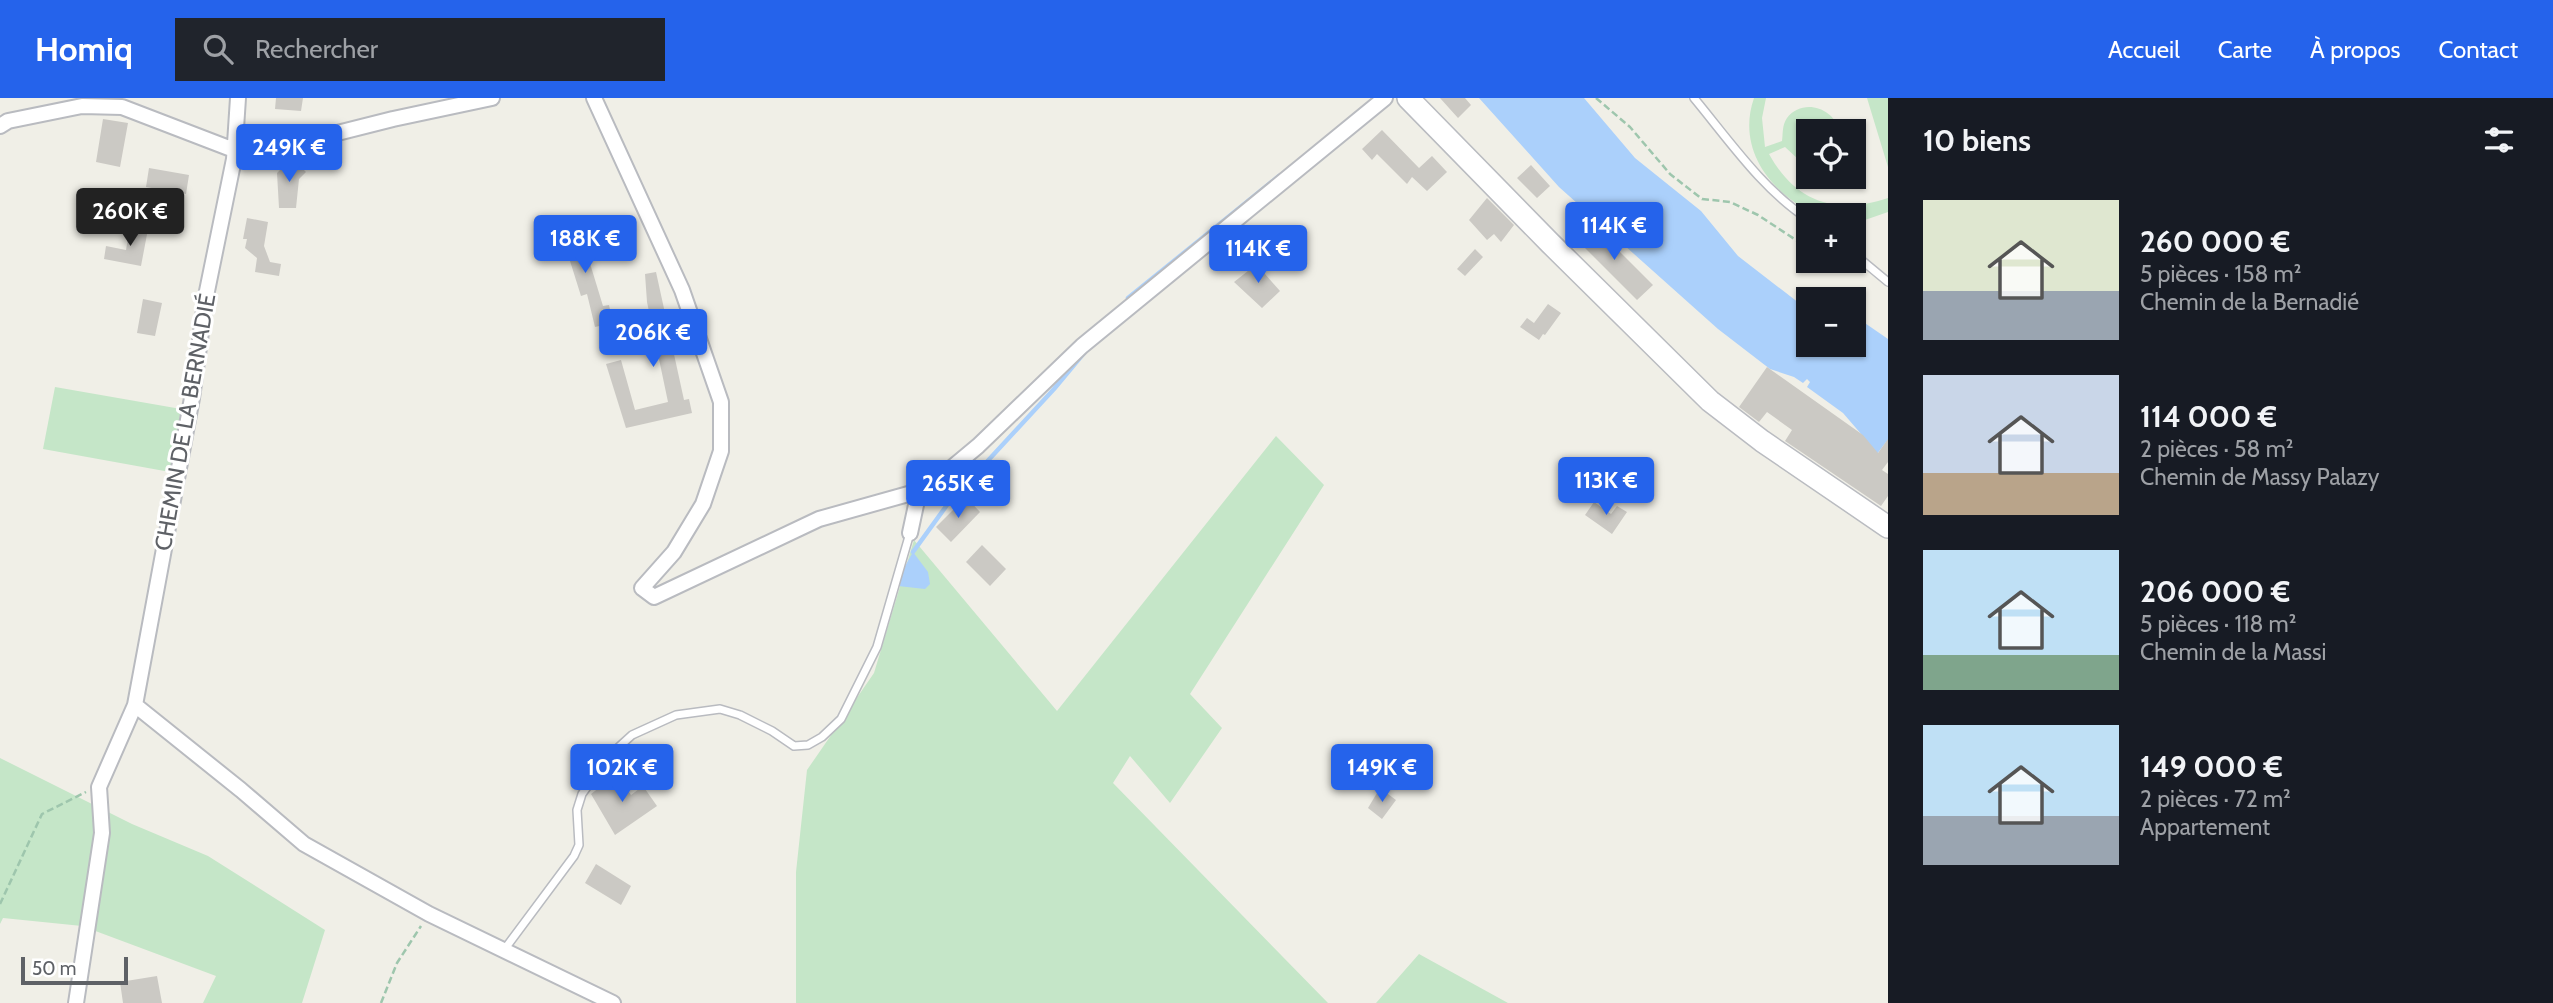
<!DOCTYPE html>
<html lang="fr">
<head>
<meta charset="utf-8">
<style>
  body { margin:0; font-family:Cabin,sans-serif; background:#20242c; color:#f1f3f6; height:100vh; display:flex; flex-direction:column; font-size:26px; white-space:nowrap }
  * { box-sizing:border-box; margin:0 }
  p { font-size:23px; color:#9ea1a6 }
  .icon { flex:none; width:38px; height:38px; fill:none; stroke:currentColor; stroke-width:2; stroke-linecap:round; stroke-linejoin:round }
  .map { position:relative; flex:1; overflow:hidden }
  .details { display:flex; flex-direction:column; background:#171b24; width:665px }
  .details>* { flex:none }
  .buttons { position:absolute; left:1796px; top:21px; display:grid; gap:14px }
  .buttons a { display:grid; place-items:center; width:70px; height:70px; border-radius:0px; background:#171b24; box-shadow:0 2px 5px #0004; font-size:35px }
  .scale { position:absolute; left:21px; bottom:18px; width:107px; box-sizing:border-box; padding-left:7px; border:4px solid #5e6166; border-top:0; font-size:19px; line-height:24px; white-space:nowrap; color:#5e6166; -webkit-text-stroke:5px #fff; paint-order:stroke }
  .price { position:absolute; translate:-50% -60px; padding:0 16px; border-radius:7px; background:#2563eb; color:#fff; font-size:23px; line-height:46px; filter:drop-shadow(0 2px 4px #0008) }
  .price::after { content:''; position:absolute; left:50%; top:42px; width:21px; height:16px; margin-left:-10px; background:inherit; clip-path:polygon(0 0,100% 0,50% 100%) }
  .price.active { background:#222; color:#fff }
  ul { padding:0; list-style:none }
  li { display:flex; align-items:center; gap:21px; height:175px; padding:0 35px }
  li span { display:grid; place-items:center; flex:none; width:196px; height:140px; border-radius:0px; color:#555 }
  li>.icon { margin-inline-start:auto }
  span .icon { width:84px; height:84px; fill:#fffc; stroke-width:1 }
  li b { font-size:30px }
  h2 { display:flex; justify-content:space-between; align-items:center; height:84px; padding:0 35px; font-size:30px }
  header { display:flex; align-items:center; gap:42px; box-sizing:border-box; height:98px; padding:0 35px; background:#2563eb; color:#fff }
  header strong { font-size:33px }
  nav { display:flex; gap:38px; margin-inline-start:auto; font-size:24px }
  .search { width:490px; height:63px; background:#20242c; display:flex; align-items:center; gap:18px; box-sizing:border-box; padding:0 24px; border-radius:0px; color:#9ea1a6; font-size:26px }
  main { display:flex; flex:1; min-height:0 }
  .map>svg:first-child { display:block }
  .green { fill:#c5e6c8 }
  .water { fill:#abd0fb }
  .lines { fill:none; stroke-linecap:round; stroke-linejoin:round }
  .stream { stroke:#abd0fb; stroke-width:4.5 }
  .building { fill:#cbc9c4 }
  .lane-casing { stroke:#b9bbc0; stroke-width:10 }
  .street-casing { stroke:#b9bbc0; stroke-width:18 }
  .secondary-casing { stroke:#babcc1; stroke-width:24 }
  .path { stroke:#9ec6ad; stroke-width:2.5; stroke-dasharray:7 3.5; stroke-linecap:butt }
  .lane { stroke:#fff; stroke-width:7 }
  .street { stroke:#fff; stroke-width:14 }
  .secondary { stroke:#fff; stroke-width:21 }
  .labels { text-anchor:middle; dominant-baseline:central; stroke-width:6; stroke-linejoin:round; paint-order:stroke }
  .street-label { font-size:23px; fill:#5e6166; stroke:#fff }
</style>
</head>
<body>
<header>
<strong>Homiq</strong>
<div class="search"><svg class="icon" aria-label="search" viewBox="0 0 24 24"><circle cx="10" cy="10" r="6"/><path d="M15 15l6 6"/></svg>Rechercher</div>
<nav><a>Accueil</a><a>Carte</a><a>À propos</a><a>Contact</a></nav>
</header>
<main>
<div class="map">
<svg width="1888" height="905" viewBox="0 0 1888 905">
  <rect width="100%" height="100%" fill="#f0efe7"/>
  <path class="green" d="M1754,0H1766L1762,20L1765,49L1782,43C1783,35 1782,27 1787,20C1802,0 1834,9 1839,33H1808V63L1798,61L1785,49L1769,56C1796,105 1836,117 1888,100V114L1865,122H1853V117C1842,117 1827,120 1815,117C1809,116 1802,109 1797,106C1761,82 1739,43 1754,0Z
    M1867,0H1888V69Z
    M55,289L181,311L170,374L43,351Z
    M1276,338L1324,387L1190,596L1222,630L1170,705L1130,658L1113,685L1328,905H796V774L807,672L874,575L914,442L1057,613Z
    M0,660L132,726L208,758L325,832L302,905H203L216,878L82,828L3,820L0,826Z
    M1419,856L1508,905H1376Z"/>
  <path class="water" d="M1479,0H1584L1635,60L1701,113L1738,158L1808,212V247H1853V222L1859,221L1888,241V345L1886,344L1871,364L1868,344L1843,315L1807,289L1810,284L1807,281L1803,285L1794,279L1770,271L1718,231L1559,89Z
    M913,454L928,474L930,486L925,491L898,488L904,470Z"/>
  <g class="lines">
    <path class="stream" d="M1128,200L1279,78
      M913,454L947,407L1054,291L1084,255"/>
  </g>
  <path class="building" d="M276,0H303L301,13L275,11Z
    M1440,0H1465L1471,7L1458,20Z
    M103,21L128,25L120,69L96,64Z
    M1382,32L1419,70L1432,58L1447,74L1427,93L1412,79L1407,86L1377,56L1372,62L1362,51Z
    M292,60L306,74L299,81L296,110H279L277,75Z
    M1531,67L1550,88L1537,100L1517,80Z
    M149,70L189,77L186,96L146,89Z
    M1487,100L1514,127L1501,144L1494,136L1487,142L1469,122Z
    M247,120L268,124L264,148L270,164L281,166L279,178L255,174L257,160L245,150L247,141H243Z
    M578,126L603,208L609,207L613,225L595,229L587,196L581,198L560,131Z
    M1592,126L1653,187L1637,202L1576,141Z
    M130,128L148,131L141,168L104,161L106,148L126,152Z
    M1475,151L1483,159L1465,178L1457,171Z
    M1258,165L1265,167V176L1280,193L1262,210L1234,184Z
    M656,174L684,302L689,301L692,315L626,330L606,266L621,262L635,312L668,304L647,204L645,176Z
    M143,201L162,205L155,238L137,235Z
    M1548,206L1561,215L1545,237L1543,236L1539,242L1520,229L1527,220L1534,225Z
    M1767,269L1863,337L1878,355L1888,341V364L1882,372L1888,376V398L1881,408L1785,343L1792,332L1767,314L1759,324L1739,309Z
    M966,399L980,414L951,444L936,429Z
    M1594,404L1611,416L1617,408L1627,414L1612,436L1585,417Z
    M982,447L1006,471L990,488L966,464Z
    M617,676L631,697L643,688L657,708L615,737L591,696Z
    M1380,690L1396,702L1382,721L1368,710Z
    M596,766L631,788L621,807L585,785Z
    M157,878L162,905H123L120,884Z"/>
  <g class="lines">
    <defs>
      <path id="lane" d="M1694,0C1728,41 1763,92 1808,121
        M1853,155L1888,184
        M504,852L574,758L579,747L577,712L582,696L610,657L632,637L676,617L720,611L740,617L772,633L794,648L808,647L822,639L841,621L877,549L910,435"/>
      <path id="street" d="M594,0L682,192L721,304V353L703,406L674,454L642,490L654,499L819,421L919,393L948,373L978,348L1082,248L1385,0
        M0,28L8,23L82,8L122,9L234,52
        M234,61L393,21L492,0
        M910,435L919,393
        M135,607L241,692L304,746L429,816L613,905
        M76,905L102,735L99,689L135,607L192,300L206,198L234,61L238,0"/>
      <path id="secondary" d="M1408,0L1550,145L1710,303L1762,343L1888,429"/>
    </defs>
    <use href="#lane" class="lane-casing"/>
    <use href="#street" class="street-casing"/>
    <use href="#secondary" class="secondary-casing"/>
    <path class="path" d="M1596,0L1630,29L1670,76L1702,101L1730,104L1758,117L1808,150
      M1832,163L1848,171L1860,174
      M0,806L42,716L86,694
      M381,905L397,865L421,828"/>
    <use href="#lane" class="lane"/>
    <use href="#street" class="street"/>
    <use href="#secondary" class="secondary"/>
  </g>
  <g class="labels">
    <g class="street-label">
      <text transform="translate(185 324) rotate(-80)">CHEMIN DE LA BERNADIÉ</text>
    </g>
  </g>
</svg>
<div class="buttons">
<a><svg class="icon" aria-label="locate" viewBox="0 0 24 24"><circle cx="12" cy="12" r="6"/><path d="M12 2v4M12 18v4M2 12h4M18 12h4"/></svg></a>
<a>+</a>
<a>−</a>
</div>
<div class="scale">50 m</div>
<b class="price" style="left:289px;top:86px">249K €</b>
<b class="price active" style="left:130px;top:150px">260K €</b>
<b class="price" style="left:1614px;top:164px">114K €</b>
<b class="price" style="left:585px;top:177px">188K €</b>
<b class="price" style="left:1258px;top:187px">114K €</b>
<b class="price" style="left:653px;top:271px">206K €</b>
<b class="price" style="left:1606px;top:419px">113K €</b>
<b class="price" style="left:958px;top:422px">265K €</b>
<b class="price" style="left:622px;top:706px">102K €</b>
<b class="price" style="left:1382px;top:706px">149K €</b>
</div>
<section class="details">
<h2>10 biens<svg class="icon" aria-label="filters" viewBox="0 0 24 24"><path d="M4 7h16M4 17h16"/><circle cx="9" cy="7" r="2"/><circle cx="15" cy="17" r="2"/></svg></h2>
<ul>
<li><span style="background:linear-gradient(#dfe7d0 65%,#9aa5b1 0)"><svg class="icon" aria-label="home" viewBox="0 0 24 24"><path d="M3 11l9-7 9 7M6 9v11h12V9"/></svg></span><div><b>260 000 €</b><p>5 pièces · 158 m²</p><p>Chemin de la Bernadié</p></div></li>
<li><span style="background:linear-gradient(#c9d6e8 70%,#b9a48a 0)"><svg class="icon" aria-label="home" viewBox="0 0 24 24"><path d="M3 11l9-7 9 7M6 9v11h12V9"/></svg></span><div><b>114 000 €</b><p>2 pièces · 58 m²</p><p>Chemin de Massy Palazy</p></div></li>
<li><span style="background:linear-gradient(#bfe0f5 75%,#7fa58c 0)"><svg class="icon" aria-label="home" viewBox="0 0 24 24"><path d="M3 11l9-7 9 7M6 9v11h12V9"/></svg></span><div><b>206 000 €</b><p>5 pièces · 118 m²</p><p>Chemin de la Massi</p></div></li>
<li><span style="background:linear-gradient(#bfe0f5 65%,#9aa5b1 0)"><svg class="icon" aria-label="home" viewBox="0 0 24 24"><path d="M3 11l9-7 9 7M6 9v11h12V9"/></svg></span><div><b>149 000 €</b><p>2 pièces · 72 m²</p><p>Appartement</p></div></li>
</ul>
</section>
</main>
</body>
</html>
